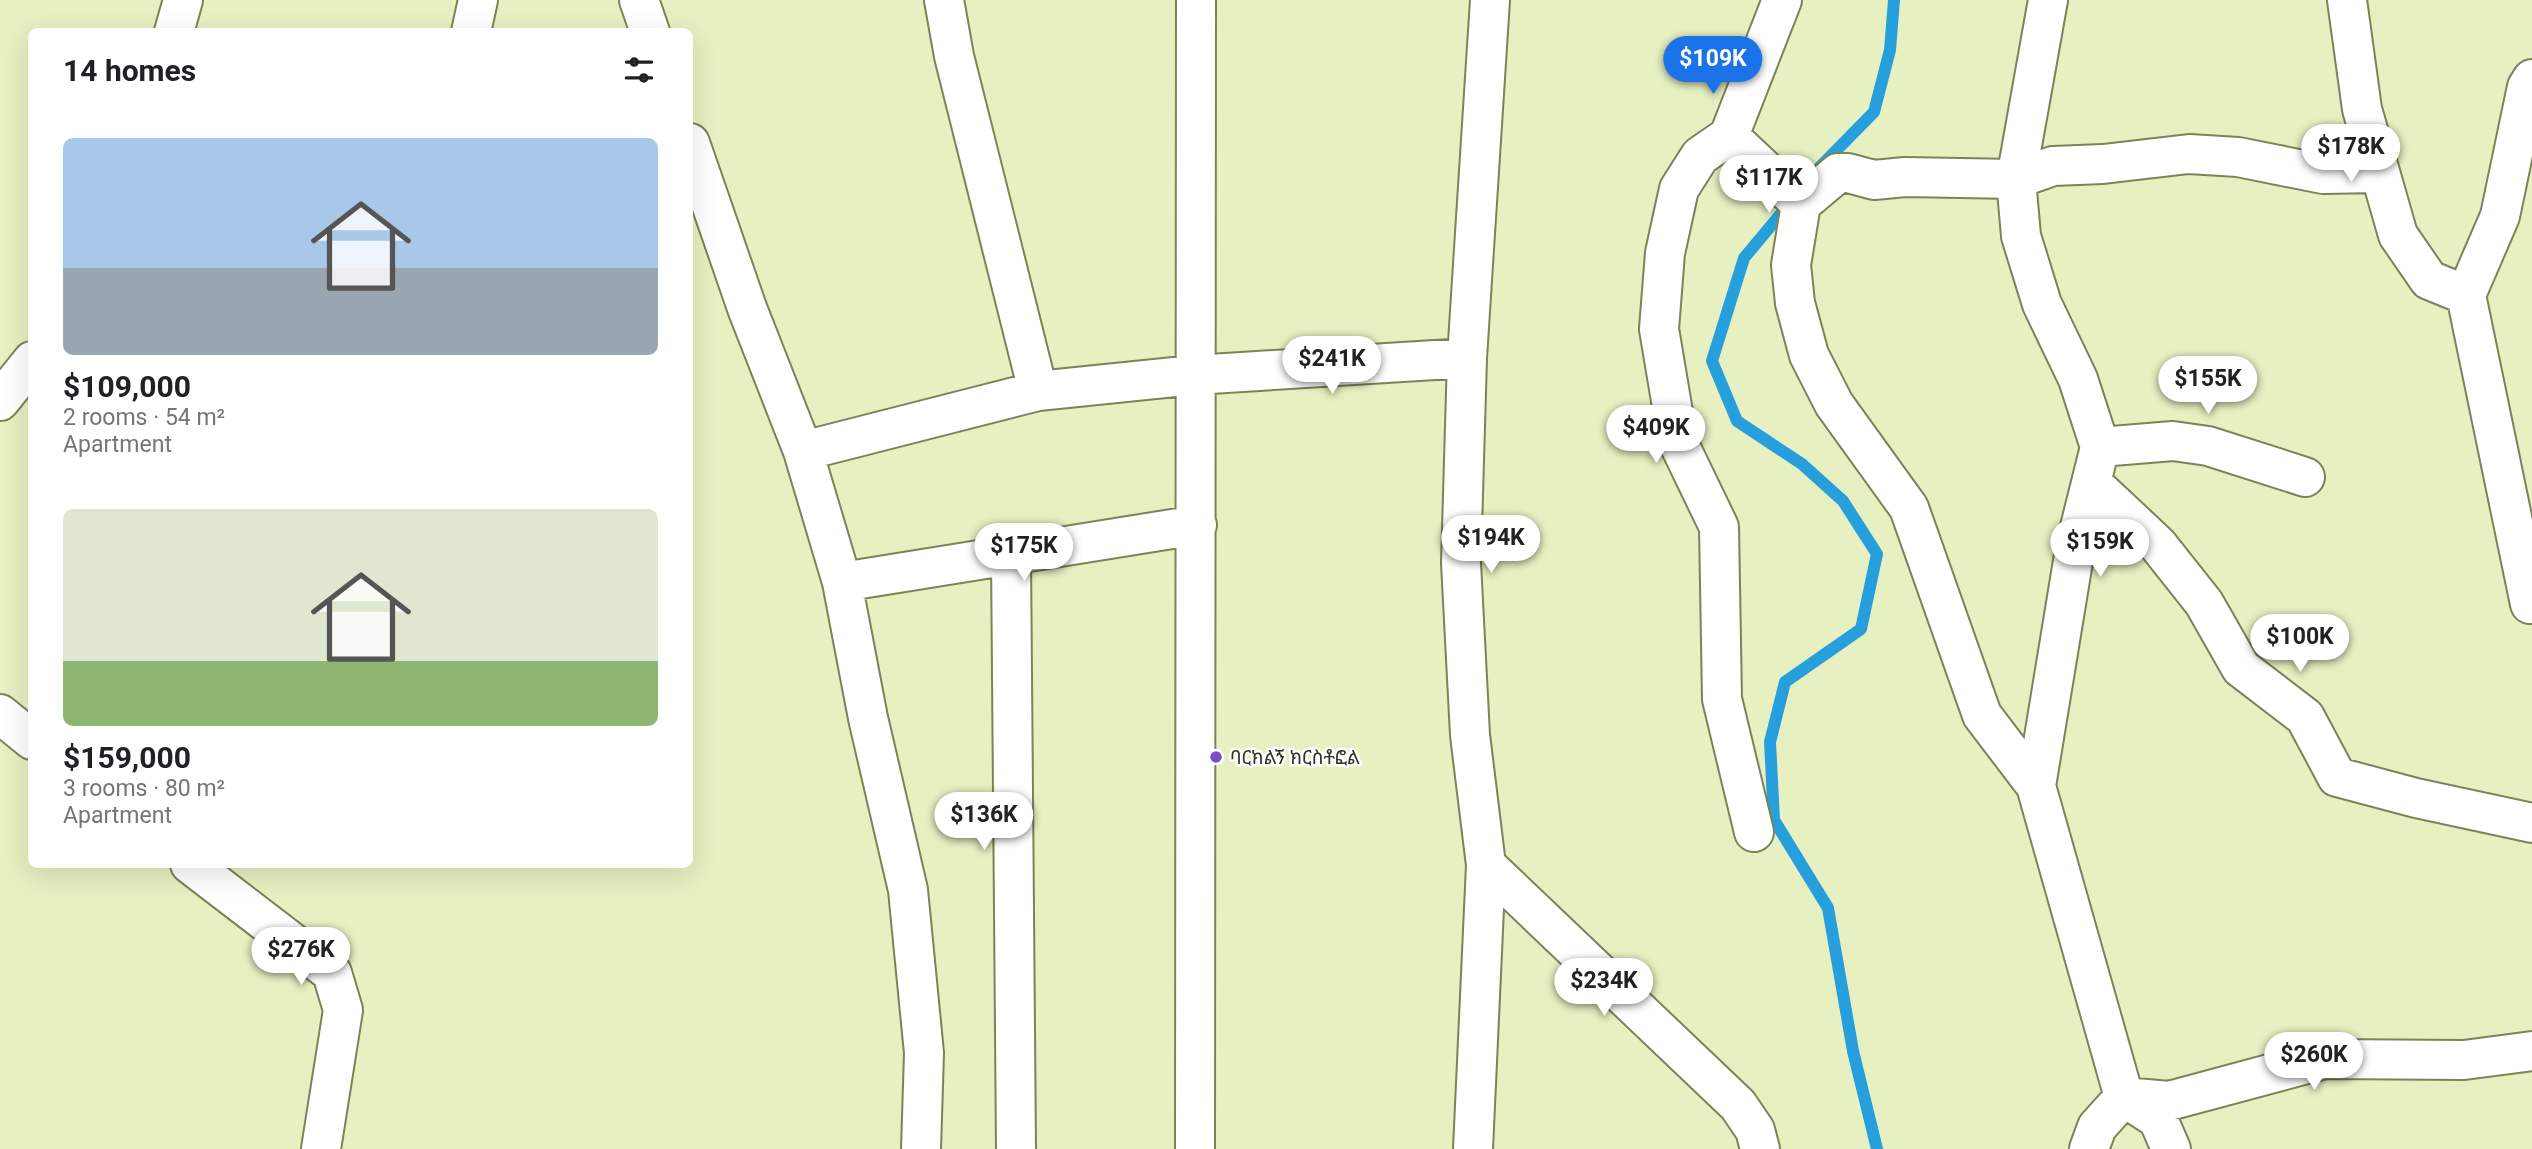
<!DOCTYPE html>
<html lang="en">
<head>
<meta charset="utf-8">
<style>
  body { margin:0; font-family:Roboto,"Noto Sans Ethiopic",sans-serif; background:#f6f6f6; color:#202124; height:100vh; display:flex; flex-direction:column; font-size:26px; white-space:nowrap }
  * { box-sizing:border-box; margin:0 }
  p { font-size:23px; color:#757577 }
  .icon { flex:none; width:38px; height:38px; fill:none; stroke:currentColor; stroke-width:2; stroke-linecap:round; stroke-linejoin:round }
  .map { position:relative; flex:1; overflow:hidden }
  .side { position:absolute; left:28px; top:28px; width:665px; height:840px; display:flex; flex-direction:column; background:#fff; border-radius:10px; box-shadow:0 7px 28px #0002 }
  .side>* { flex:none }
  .price { position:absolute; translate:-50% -60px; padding:0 16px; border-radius:24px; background:#fff; color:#222; font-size:23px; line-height:46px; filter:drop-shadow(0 2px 4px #0008) }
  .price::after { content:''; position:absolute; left:50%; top:42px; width:21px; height:16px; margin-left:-10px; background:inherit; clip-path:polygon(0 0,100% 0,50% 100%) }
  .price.on { background:#1a73e8; color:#fff }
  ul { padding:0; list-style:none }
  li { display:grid; align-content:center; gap:14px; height:371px; padding:0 35px }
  li span { display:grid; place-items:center; height:217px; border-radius:10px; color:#555 }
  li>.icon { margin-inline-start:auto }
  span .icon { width:126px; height:126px; fill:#fffc; stroke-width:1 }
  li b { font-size:30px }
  h2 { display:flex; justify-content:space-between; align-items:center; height:84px; padding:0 35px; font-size:30px }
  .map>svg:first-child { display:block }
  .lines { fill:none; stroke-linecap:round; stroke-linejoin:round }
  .stream { stroke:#279fdc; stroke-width:12 }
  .street-casing { stroke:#7b8358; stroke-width:42 }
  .street { stroke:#fff; stroke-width:38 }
  .poi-dot { fill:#7a4ec7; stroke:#fff; stroke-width:2.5 }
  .labels { text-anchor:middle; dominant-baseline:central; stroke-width:5; stroke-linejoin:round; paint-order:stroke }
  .poi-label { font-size:19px; fill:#313422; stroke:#fff; text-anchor:start }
</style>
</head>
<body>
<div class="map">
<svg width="2532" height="1149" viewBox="0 0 2532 1149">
  <rect width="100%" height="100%" fill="#e7f0c1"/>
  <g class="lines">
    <path class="stream" d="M1817,170L1874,112L1890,50L1894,0
      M1790,203L1744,258L1712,361L1737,421L1802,464L1843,501L1877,554L1861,629L1785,682L1770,742L1774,820L1828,908L1853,1051L1877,1149"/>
    <defs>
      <path id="street" d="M639,0L650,32
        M944,0L954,56L1038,391L1194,375L1467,358
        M1782,0L1729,136L1801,204
        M2048,0L2016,179L2021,236L2042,304L2078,379L2100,447L2076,543L2036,786L2124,1097L2158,1119L2171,1149
        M2347,0L2362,109L2398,235L2429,280L2466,295
        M174,32L183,0
        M471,32L478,0
        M1729,136L1700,156L1679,189L1665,253L1659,329L1678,442L1719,527L1722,699L1754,832
        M690,143L747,308L803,451L842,582L868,718L908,890L924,1053L921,1149
        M0,401L32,361
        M2100,447L2173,441L2208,446L2305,477
        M803,451L1038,391
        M2093,484L2158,545L2204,603L2241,668L2305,717L2337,777L2416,798L2532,823
        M1011,555L1016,1149
        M842,582L1197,525
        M2530,604L2466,295L2500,216L2527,87L2532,79
        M0,714L32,740
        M2036,786L1982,715L1909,508L1834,404L1809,355L1795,303L1791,265L1801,204L1838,173H1848L1874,180L1905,177L2016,179L2053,166L2103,164L2189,154L2238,157L2323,174L2379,173
        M190,864L332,973L343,1010L321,1149
        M1486,865L1738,1105L1755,1130L1760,1149
        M1195,1149L1196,0
        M1473,1149L1486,865L1470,735L1461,563L1467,358L1490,0
        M2089,1149L2097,1127L2124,1097L2169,1101L2325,1059L2464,1060L2532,1051"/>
    </defs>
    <use href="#street" class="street-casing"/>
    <use href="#street" class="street"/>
  </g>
  <circle class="poi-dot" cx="1216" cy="757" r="7"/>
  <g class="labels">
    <g class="poi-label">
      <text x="1230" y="757">ባርክልኝ ክርስቶፎል</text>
    </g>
  </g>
</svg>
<b class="price on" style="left:1713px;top:96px">$109K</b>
<b class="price" style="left:2351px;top:184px">$178K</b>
<b class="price" style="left:1769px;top:215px">$117K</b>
<b class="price" style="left:1332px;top:396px">$241K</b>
<b class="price" style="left:2208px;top:416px">$155K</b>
<b class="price" style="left:1656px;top:465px">$409K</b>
<b class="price" style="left:1491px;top:575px">$194K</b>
<b class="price" style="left:2100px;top:579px">$159K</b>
<b class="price" style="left:1024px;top:583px">$175K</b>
<b class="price" style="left:2300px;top:674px">$100K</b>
<b class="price" style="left:984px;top:852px">$136K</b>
<b class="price" style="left:301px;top:987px">$276K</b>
<b class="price" style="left:1604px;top:1018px">$234K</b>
<b class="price" style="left:2314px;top:1092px">$260K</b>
<section class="side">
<h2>14 homes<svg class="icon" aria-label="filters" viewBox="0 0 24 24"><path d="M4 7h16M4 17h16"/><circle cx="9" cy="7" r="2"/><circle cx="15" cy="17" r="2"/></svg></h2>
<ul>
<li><span style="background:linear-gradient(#a9c7e8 60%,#9aa5b1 0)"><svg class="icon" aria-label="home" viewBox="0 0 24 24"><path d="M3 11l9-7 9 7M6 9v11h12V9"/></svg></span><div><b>$109,000</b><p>2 rooms · 54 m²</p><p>Apartment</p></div></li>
<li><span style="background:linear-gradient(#dfe7d0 70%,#8fb573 0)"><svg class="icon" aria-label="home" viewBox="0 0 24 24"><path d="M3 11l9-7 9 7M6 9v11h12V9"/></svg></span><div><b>$159,000</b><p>3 rooms · 80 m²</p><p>Apartment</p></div></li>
</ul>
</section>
</div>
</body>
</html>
